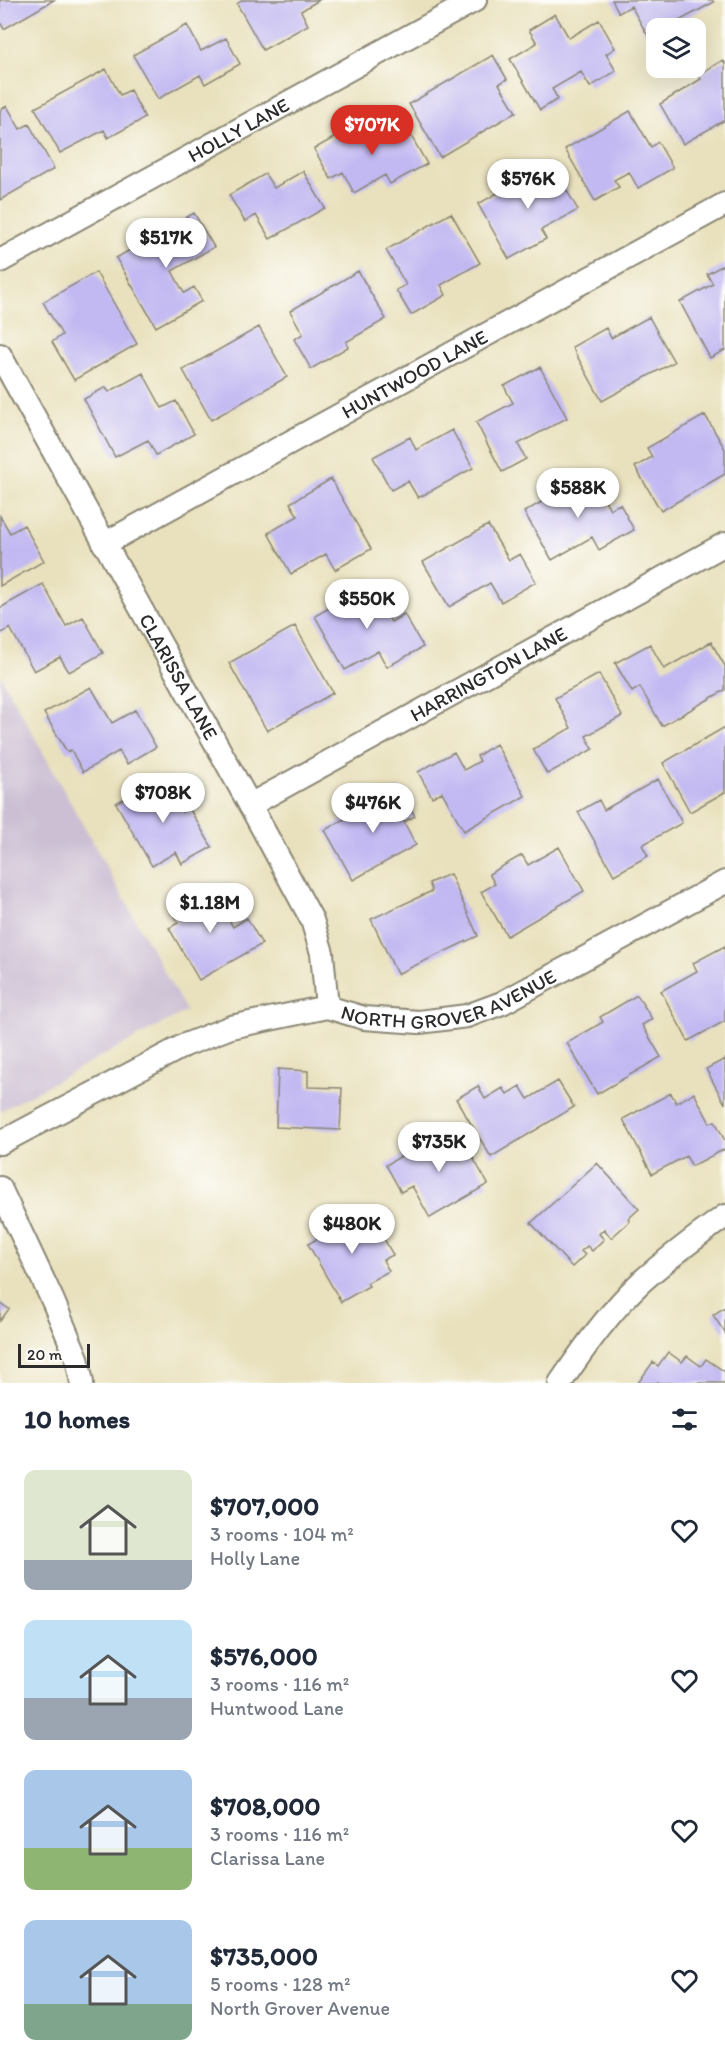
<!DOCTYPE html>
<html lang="en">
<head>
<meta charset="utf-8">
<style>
  body { margin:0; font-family:Itim,sans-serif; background:#f2f2f3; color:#1f2937; height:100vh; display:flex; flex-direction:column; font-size:22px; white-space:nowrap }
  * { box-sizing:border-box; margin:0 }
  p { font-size:20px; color:#747a83 }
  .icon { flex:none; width:33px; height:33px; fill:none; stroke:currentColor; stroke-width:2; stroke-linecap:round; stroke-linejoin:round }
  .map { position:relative; height:1383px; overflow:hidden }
  .drawer { display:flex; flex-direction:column; background:#fff; flex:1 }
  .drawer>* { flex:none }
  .buttons { position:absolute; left:646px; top:18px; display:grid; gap:12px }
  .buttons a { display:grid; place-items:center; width:60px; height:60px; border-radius:12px; background:#fff; box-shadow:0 6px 24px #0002; font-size:30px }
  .scale { position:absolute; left:18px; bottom:15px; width:72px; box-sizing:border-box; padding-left:6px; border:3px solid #2b2b2b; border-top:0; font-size:16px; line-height:21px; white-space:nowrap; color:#2b2b2b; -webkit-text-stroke:4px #fdfcf7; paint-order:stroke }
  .price { position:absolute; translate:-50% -51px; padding:0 14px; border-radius:21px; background:#fff; color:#222; font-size:20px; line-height:39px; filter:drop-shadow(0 2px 3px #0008) }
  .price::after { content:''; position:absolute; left:50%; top:36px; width:18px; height:14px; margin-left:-9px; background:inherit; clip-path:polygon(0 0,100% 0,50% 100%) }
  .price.current { background:#d93025; color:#fff }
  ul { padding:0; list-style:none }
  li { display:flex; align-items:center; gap:18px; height:150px; padding:0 24px }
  li span { display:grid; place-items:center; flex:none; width:168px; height:120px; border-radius:12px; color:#555 }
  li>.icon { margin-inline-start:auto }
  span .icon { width:72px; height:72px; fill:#fffc; stroke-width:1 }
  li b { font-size:26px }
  h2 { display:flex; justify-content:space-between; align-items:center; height:72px; padding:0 24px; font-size:26px }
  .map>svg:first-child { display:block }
  .industrial { fill:#ccbfd4 }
  .building { fill:#c2b9f2 }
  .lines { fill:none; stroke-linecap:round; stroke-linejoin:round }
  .minor-casing { stroke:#8a8674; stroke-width:26 }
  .minor { stroke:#fff; stroke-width:22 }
  .labels { text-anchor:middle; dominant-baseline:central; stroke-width:5; stroke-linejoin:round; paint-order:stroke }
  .street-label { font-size:20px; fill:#2b2b2b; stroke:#fdfcf7 }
</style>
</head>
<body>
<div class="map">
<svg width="725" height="1383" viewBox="0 0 725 1383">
  <rect width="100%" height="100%" fill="#fdfcf7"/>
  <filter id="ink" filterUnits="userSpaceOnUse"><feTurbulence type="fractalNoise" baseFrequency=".0167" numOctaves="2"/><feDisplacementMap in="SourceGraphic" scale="12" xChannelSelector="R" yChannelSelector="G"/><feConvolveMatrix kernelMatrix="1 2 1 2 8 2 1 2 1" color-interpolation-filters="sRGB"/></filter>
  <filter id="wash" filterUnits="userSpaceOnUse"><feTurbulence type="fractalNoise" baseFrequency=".008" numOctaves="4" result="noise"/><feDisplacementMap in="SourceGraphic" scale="24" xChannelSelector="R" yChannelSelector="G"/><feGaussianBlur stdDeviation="1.35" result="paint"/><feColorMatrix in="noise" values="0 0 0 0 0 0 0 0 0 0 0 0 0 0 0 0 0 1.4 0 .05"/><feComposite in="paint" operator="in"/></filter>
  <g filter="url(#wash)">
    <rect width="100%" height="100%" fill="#e9e1bd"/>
    <path class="industrial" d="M0,675L186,1011L0,1111Z"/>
    <g id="blocks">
      <path class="building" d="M0,0H54L4,29L0,22Z
        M243,0H319L301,11L308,25L263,50L237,4Z
        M612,0H712L714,2L666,28H657V33L649,38L631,6L619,13Z
        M555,14L569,38L599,20L615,48L606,54L616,71L590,87L581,72L552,89L558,99L540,110L510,59L537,43L529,30Z
        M187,25L201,51L226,38L240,64L205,84L200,75L158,99L133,55Z
        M493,55L507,79L499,84L516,112L440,157L409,104Z
        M723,60L725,63V120L683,144L660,104L701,79L698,75Z
        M106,69L120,95L130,90L145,118L108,138L104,130L60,153L35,108Z
        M7,106L20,129L29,124L54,169L0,200V110Z
        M630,111L651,147L658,142L673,168L638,188L629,172L614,180L619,187L595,201L565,149Z
        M401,118L427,164L390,184L385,175L354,193L343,172L331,179L314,149L351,128L358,141Z
        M551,163L578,210L541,230L546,239L509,259L478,204Z
        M303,171L325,208L270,239L256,215L245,222L229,195L265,174L274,188Z
        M194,213L214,247L172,271L184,293L194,287L202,301L156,327L116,258Z
        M451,213L480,263L441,285L446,295L411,315L396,290L406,285L386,250Z
        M725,264V350L710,358L680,302L713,284L707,274Z
        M358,271L386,319L346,342L348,347L311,369L294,339L303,334L290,311Z
        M96,272L137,344L74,380L52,342L62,335L43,302Z
        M649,317L674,362L602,401L572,347L606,328L611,338Z
        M259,327L287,377L211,420L183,370Z
        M540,367L567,418L518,444L526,459L502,472L476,422L513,403L504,386Z
        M143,373L162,408L176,401L194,434L156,455L148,440L115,457L84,399L106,387L109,392Z
        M705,415L725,449V474L661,511L635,467L652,457L647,448Z
        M452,430L473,468L418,498L408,481L391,490L373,457L410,437L416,450Z
        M590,474L610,509L620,504L634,530L599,550L592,537L552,560L524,512Z
        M331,479L371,549L335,570L326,554L291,574L268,533L298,516L290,503Z
        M0,516L10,533L24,525L44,561L0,586Z
        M488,525L509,560L520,554L536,582L501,602L490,583L449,607L423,562Z
        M43,584L66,626L83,617L103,653L69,672L60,657L34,671L10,628L0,634V608Z
        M370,584L391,622L404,614L423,647L387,667L378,651L345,670L315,616Z
        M295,626L333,693L267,731L229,663Z
        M711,642L725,666V690L662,726L640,687L632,692L615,663L650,644L664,669Z
        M599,674L622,716L586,736L593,749L547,774L533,749L571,728L555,698Z
        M91,687L112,723L135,710L156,747L127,764L119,751L83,772L71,750L67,752L44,713Z
        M725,727V792L690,812L663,763Z
        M496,744L525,796L464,831L442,792L432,797L418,772L454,752L464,770L480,761L477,756Z
        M162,777L182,812L189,808L212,847L182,864L176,852L152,866L116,803Z
        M658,779L682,823L642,845L648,856L614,875L578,812L599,800L604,810Z
        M399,788L415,816L404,822L416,845L353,880L325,830Z
        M559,847L584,891L507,936L481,892L495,884L489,874L522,855L528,865Z
        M450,874L478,936L397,974L371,919L432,891L429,883Z
        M210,887L233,927L247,918L262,944L199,980L169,928L178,923L171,910Z
        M725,946V1021L688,1041L661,991L697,971L693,963Z
        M637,995L652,1019L642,1025L661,1057L597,1094L567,1043L603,1022L600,1017Z
        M725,1059V1104L706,1069Z
        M278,1069L308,1071V1087L342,1088L340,1130L276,1127Z
        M558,1081L574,1107L491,1157L456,1099L478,1086L485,1099L503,1088L507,1094L520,1086L528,1099Z
        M671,1093L676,1103L694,1093L710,1123L715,1121L725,1141V1149L692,1166L686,1156L652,1174L623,1119Z
        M457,1130L488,1184L430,1218L412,1186L401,1192L386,1165L425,1142L428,1148Z
        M597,1163L639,1209L628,1219L630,1221L611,1238L604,1229L599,1234L604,1239L592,1251L587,1246L581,1251L585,1255L572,1267L531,1223Z
        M368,1210L393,1255L383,1260L389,1271L367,1283L369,1286L341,1302L308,1244Z
        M0,1303L9,1309L0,1321Z
        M725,1307V1333L713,1315Z
        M668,1352L682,1362L687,1356L701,1366L706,1359L725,1372V1383H638L653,1362L658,1366Z"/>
    </g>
  </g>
  <g filter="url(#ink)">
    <use href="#blocks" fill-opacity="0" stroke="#8a8674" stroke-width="1.5"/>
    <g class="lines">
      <defs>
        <g id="minor">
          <path id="s1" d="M0,261L475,0"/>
          <path id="s2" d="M0,355L250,805L312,920L322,953L327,1007"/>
          <path id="s3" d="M104,544L725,204"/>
          <path id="s4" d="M250,805L725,544"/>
          <path id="s5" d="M0,1143L185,1045L231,1027L327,1007L364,1018L419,1022L467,1016L502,1003L725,882"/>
          <path d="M0,1188L53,1301L77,1358L82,1383"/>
          <path d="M560,1383C584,1348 610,1311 641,1282C668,1258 696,1237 725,1216"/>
        </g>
      </defs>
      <use href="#minor" class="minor-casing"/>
      <use href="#minor" class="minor"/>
    </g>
  </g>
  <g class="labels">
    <g class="street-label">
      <text stroke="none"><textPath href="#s1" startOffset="272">HOLLY LANE</textPath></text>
      <text stroke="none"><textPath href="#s3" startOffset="354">HUNTWOOD LANE</textPath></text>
      <text stroke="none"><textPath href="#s4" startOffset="272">HARRINGTON LANE</textPath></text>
      <text stroke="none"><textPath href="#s2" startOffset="368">CLARISSA LANE</textPath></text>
      <text stroke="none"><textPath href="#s5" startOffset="484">NORTH GROVER AVENUE</textPath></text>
    </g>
  </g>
</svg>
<div class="buttons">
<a><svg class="icon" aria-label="layers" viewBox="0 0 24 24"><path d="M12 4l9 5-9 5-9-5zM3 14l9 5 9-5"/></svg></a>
</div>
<div class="scale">20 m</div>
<b class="price current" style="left:372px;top:156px">$707K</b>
<b class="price" style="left:528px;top:210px">$576K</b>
<b class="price" style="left:166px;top:269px">$517K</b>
<b class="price" style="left:578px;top:519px">$588K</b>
<b class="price" style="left:367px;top:630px">$550K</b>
<b class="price" style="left:163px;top:824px">$708K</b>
<b class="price" style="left:373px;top:834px">$476K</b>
<b class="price" style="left:210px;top:934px">$1.18M</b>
<b class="price" style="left:439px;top:1173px">$735K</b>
<b class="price" style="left:352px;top:1255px">$480K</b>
</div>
<section class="drawer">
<h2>10 homes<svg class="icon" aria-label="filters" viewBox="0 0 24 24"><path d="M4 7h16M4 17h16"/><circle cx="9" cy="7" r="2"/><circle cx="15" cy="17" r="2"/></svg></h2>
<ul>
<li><span style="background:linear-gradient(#dfe7d0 75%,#9aa5b1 0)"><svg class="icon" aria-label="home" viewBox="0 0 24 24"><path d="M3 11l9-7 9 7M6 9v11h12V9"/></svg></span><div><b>$707,000</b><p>3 rooms · 104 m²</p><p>Holly Lane</p></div><svg class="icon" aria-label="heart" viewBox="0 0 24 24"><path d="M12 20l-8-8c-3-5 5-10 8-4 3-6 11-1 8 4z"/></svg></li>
<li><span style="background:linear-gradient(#bfe0f5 65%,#9aa5b1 0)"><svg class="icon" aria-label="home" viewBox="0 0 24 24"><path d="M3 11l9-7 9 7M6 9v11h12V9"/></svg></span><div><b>$576,000</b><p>3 rooms · 116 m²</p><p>Huntwood Lane</p></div><svg class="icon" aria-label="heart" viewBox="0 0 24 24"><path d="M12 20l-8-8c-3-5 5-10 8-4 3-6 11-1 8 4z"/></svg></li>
<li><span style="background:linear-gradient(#a9c7e8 65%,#8fb573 0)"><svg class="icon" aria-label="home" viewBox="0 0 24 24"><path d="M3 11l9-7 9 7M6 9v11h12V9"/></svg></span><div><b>$708,000</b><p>3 rooms · 116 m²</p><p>Clarissa Lane</p></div><svg class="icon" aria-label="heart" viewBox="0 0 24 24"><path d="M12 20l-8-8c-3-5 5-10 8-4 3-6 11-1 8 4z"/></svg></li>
<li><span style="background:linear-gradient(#a9c7e8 70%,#7fa58c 0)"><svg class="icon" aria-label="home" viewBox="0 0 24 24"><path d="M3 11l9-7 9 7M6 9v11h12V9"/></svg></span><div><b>$735,000</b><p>5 rooms · 128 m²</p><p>North Grover Avenue</p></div><svg class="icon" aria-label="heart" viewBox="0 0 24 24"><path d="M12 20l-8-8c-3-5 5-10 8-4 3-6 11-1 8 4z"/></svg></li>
</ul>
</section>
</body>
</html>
